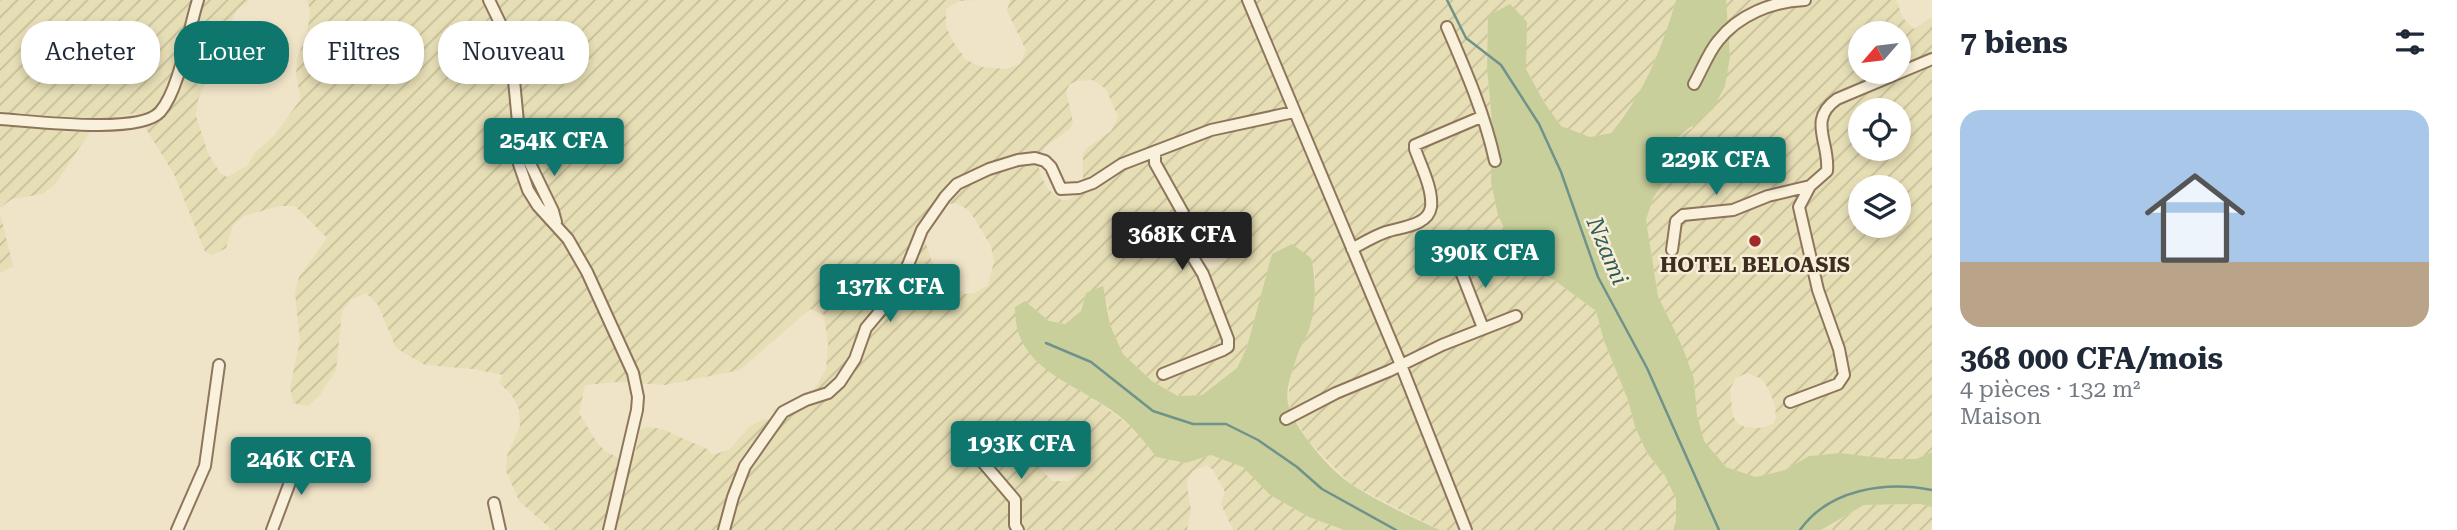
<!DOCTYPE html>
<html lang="fr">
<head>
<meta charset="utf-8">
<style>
  body { margin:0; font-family:"Roboto Serif",serif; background:#f2f2f3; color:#1f2937; height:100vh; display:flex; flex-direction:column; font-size:26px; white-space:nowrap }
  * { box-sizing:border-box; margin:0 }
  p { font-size:23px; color:#747a83 }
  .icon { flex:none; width:38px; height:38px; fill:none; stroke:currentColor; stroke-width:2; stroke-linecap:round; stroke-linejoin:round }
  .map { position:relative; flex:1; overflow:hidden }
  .sheet { display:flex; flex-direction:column; background:#fff; width:525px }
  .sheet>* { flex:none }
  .top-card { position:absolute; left:21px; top:21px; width:665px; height:63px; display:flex; gap:14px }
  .needle { width:46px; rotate:242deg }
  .fabs { position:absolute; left:1848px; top:21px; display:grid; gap:14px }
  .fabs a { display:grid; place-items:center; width:63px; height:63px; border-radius:50%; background:#fff; box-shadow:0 4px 10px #0003; font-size:35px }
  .price { position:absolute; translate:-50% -60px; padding:0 16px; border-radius:7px; background:#0f766e; color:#fff; font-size:23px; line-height:46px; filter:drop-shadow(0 2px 4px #0008) }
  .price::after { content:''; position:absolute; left:50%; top:42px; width:21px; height:16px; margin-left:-10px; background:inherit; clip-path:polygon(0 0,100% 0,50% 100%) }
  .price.active { background:#222; color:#fff }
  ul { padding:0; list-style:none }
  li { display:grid; align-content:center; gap:14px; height:371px; padding:0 28px }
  li span { display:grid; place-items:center; height:217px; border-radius:21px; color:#555 }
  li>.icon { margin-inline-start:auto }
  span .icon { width:126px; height:126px; fill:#fffc; stroke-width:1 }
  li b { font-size:30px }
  h2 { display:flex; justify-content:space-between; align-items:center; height:84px; padding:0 28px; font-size:30px }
  .chip { padding:0 24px; border-radius:28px; background:#fff; box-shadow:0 4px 10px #0003; font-size:24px; line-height:63px }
  .chip.active { background:#0f766e; color:#fff }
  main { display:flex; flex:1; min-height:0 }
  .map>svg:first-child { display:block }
  .farmland { fill:url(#farmland-furrows); fill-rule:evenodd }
  .green { fill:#c9cf9b }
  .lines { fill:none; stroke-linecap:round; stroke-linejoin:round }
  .stream { stroke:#6f938a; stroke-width:2.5 }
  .minor-casing { stroke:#8d765c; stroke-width:14 }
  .minor { stroke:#faf1dc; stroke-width:10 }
  .poi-dot { fill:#9e2a2b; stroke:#f7eed8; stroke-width:2.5 }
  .labels { text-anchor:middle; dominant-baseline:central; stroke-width:5; stroke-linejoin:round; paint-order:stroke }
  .poi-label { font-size:21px; font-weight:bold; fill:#3d2e20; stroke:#f7eed8 }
  .water-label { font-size:23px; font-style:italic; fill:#2f5d5a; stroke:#f7eed8 }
</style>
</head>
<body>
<main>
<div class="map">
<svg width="1932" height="530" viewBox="0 0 1932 530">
  <defs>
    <pattern id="farmland-furrows" width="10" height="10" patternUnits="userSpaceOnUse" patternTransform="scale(1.75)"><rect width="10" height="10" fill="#e6deb5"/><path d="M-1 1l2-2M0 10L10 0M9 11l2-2" fill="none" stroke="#c6bf9b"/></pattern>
  </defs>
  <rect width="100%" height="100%" fill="#f0e4c8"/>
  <path class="farmland" d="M0,0H250L238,9L225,32L218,55L198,100L196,116L208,153L220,173L227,177L247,166L255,152L273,137L301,99L296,76L297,58L307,34L310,10L307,0H980L959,1L946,9V26L952,40L966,60L982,67L1006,69L1020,64L1026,50L1007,11L1010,0H1676L1663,42L1640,93L1611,133L1590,137L1561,126L1544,102L1526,69L1525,53L1488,16L1487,69L1493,132L1492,150L1526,265L1554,280L1596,311L1604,341L1628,400L1635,427L1647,453L1665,476L1676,499V522L1673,530H1440L1352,485L1309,442L1295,419L1288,402L1290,379L1298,351L1307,335L1314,302L1315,273L1311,258L1272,254L1247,347L1237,368L1202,395L1179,396L1152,381L1123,354L1110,325L1108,303L1086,293L1081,311L1065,324L1049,321L1025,302L1089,395L1137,431L1156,457L1186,463L1211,455L1244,467L1270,495L1309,517L1344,530H1233L1221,504L1225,492L1213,470L1207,465L1193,471L1188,478L1187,486L1191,510L1187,530H552L519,501L506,471L507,456L520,426L519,409L511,394L499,383L503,375L473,369L425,365L396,348L378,305L366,293L352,299L342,311L336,370L320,395L308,406L293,403L290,387L300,341L295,293L299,277L327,238L295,206H279L244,216L233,225L226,248L213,255L205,252L174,174L136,113L116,117L90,132L55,184L43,194L12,199L0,208ZM1093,80L1106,89L1118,117L1111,131L1087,148L1083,154V184L1081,192L1068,200H1061L1048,189L1041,176L1037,161L1045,147L1070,129L1073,122L1066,91L1070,84L1077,81ZM955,203L969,210L991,246L994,262L988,285L975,293L966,294L945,283L932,262L922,231L939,206ZM1203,218H1212L1219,222L1228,237L1230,245L1227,260L1214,268L1198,266L1186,240L1189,225ZM810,309L824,315L828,344L826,369L814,390L790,405L773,409L777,419H764L750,426L730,449L713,455L707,449L662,429L647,427L640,430L635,455L618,458L604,450L596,441L579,413L585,385L616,382L665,385L740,370ZM1068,439L1078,444L1082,451L1083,469L1078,475L1068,481H1052L1041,469L1040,457L1053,443Z
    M1726,0H1896L1903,18L1914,29L1932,17V452L1916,459H1891L1840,453L1809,456L1785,470L1756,477L1726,467L1704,441L1697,415L1694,379L1683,348L1658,296L1646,220L1653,198L1665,181L1677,138L1692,128ZM1860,33H1899V72H1860ZM1860,110H1899V149H1860ZM1860,187H1899V226H1860ZM1747,373L1762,379L1768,388L1775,405L1776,417L1773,424L1761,428L1745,427L1738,424L1733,416L1730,389L1736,378Z
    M0,213L13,266L0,273Z
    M1920,504L1932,507V530H1821L1864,505Z"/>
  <path class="green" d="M1676,0H1726L1730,57L1725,86L1713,109L1677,138L1665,181L1653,198L1646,220L1658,296L1683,348L1694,379L1697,415L1704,441L1726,467L1756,477L1785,470L1809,456L1840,453L1891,459H1916L1932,452V507L1920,504L1864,505L1821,530H1673L1676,522V499L1665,476L1647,453L1635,427L1628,400L1604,341L1596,311L1554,280L1526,265L1511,242L1498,215L1491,182L1493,132L1487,69L1488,16L1510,4L1527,22L1526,69L1544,102L1561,126L1590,137L1611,133C1644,94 1662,48 1676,0Z
    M1292,244L1311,258C1317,279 1316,316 1306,337C1303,343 1299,349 1297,356C1293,370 1285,388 1288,403C1294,429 1331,472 1354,486C1381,503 1411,517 1440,530H1344L1309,517L1270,495L1243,467L1211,455L1186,463L1156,457C1143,439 1130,423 1111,410C1070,380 1014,368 1015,307L1025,301L1049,321L1065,324L1081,311L1086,293L1103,286L1110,325L1123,354L1152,381L1178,396L1202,395L1237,368L1247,347L1272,254Z"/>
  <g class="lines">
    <path class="stream" d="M1447,0L1466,38L1501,65L1539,124L1561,172L1598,277L1647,368L1719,530
      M1046,343L1091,362L1153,411L1193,424H1226L1258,440L1297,467L1322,489L1396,530
      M1800,530C1829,489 1885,481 1932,490"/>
    <defs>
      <path id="minor" d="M489,0L503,29L513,70L520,143L519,164L528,190L538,206L568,239L587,272L633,373L638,397L637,410L609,530
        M1248,0L1401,365L1466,530
        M1447,27C1466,71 1485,115 1495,161
        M1694,84C1702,70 1708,53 1718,41C1738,15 1773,1 1805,0
        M0,119C32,121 139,135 160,112C180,89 188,31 198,0
        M521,145L553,211L556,222
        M1155,152V163L1183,213L1189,251L1203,274L1228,339V347L1223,350L1163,374
        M1352,249C1363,243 1374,236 1386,232C1401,227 1428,226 1431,207C1433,189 1421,166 1415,149V145L1481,117
        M1672,250L1676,221L1683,215L1733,210L1768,196L1810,186
        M1458,264L1483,328
        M1790,402L1838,384L1844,375L1839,349L1818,290L1799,207L1810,186L1827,171C1830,142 1807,120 1837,99L1932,59
        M1286,419L1336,393L1389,371L1442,345L1516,316
        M980,459L1015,500V525L1018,530
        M494,503L500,530
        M177,530L205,466L219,365
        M272,530L301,453
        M724,530L733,497L745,466L783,412L806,400L828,393L840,382L855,359L866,328L887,303L908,265L922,230L945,197L957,184L989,169L1018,160L1035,158L1045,161L1051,167L1061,189L1079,188L1093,183L1122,164L1211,130L1294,112"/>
    </defs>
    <use href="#minor" class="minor-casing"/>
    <use href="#minor" class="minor"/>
  </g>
  <circle class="poi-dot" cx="1755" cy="241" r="7"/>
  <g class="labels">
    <g class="poi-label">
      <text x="1755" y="265">HOTEL BELOASIS</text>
    </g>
    <g class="water-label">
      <text transform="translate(1607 251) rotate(67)">Nzami</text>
    </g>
  </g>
</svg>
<div class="fabs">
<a><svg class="needle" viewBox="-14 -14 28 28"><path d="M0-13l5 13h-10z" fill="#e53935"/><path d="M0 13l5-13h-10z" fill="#747a83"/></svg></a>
<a><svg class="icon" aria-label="locate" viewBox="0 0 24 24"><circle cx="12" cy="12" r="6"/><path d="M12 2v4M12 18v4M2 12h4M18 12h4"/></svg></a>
<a><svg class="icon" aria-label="layers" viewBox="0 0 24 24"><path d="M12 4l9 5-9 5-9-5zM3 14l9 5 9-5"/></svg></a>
</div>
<b class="price" style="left:554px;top:178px">254K CFA</b>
<b class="price" style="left:1716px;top:197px">229K CFA</b>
<b class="price active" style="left:1182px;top:272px">368K CFA</b>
<b class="price" style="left:1485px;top:290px">390K CFA</b>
<b class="price" style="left:890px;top:324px">137K CFA</b>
<b class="price" style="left:1021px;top:481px">193K CFA</b>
<b class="price" style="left:301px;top:497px">246K CFA</b>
<div class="top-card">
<a class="chip">Acheter</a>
<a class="chip active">Louer</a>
<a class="chip">Filtres</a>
<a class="chip">Nouveau</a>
</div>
</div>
<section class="sheet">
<h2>7 biens<svg class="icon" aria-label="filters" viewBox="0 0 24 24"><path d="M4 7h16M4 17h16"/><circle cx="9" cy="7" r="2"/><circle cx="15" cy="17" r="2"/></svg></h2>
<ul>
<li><span style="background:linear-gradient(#a9c7e8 70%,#b9a48a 0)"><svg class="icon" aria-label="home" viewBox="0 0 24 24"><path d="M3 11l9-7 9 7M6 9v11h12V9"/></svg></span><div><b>368 000 CFA/mois</b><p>4 pièces · 132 m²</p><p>Maison</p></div></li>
</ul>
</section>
</main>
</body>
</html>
